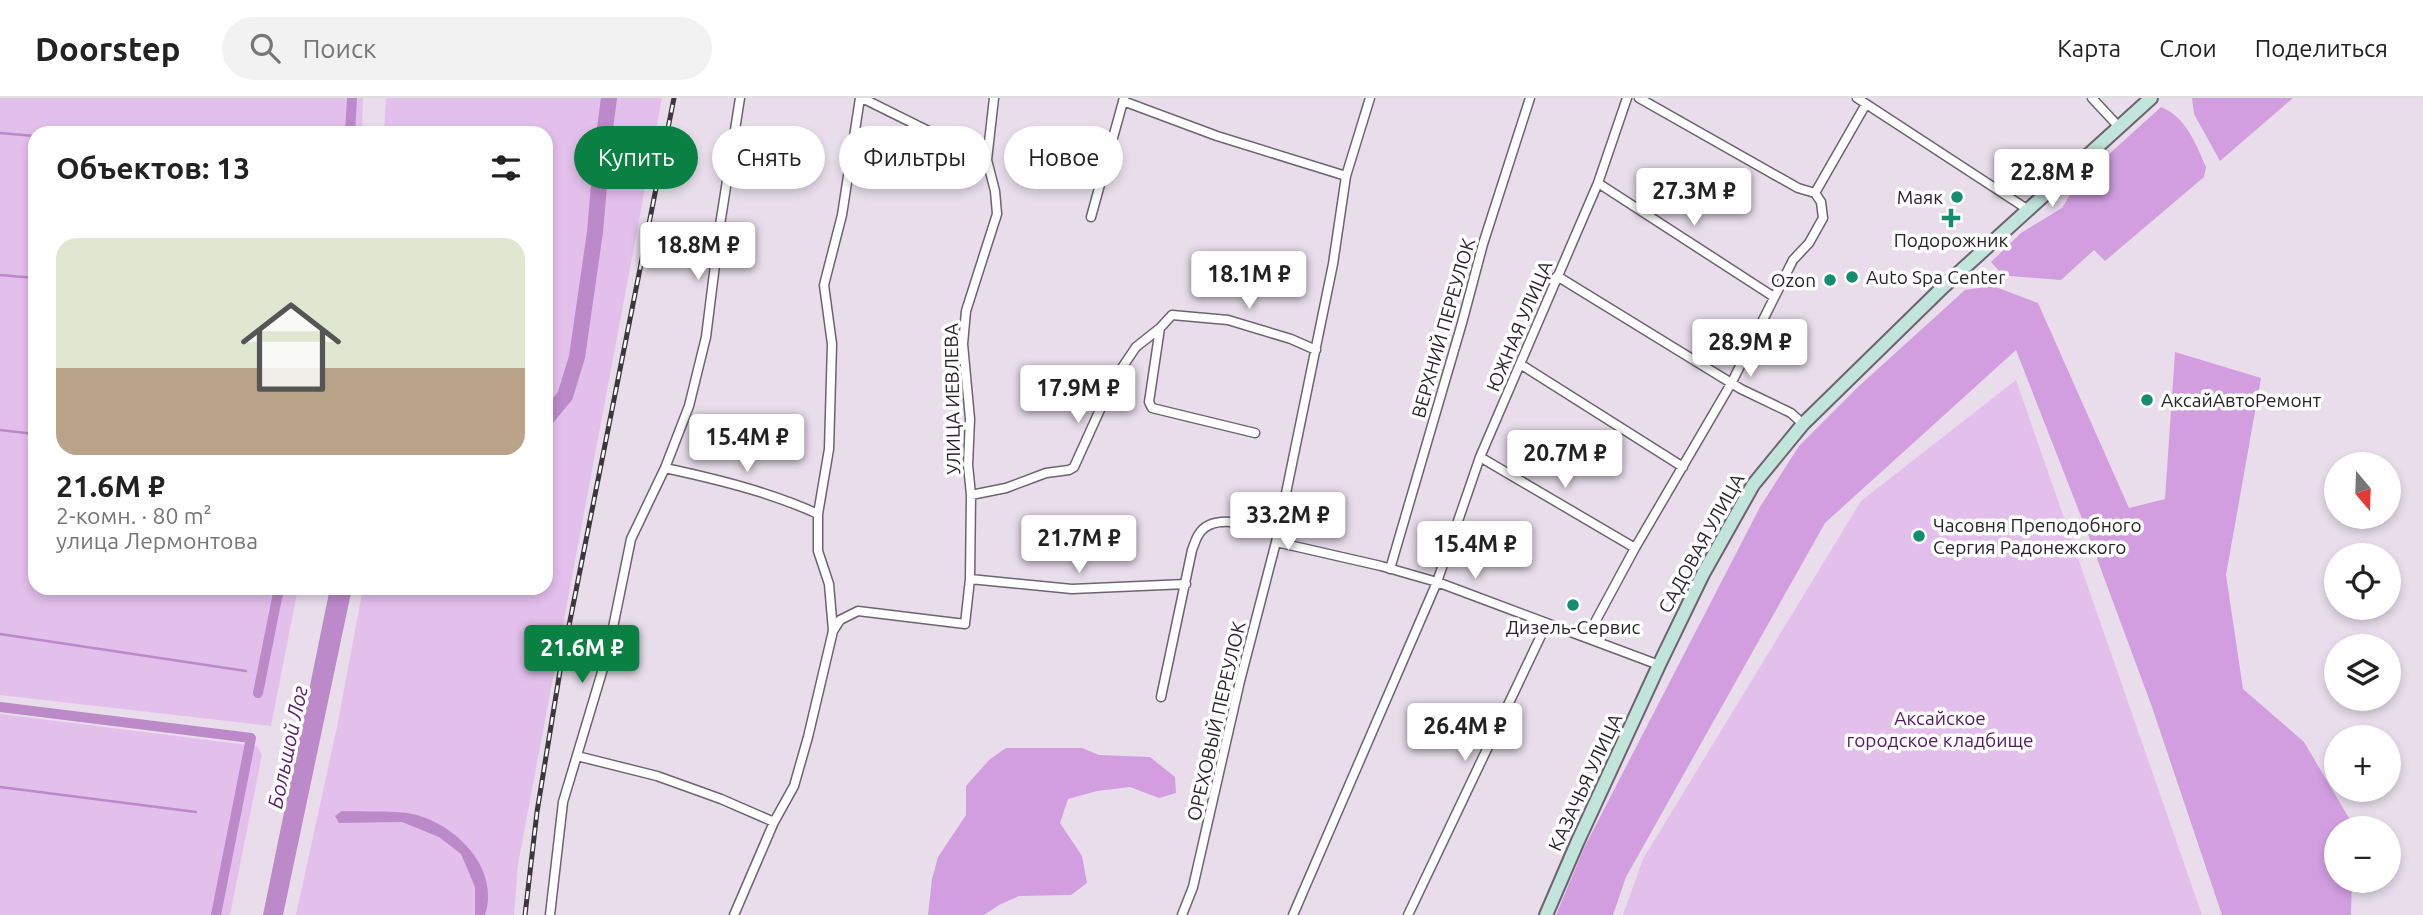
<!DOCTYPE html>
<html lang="ru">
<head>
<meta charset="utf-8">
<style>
  body { margin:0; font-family:Ubuntu,sans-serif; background:#f2f2f2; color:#222; height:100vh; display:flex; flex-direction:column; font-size:26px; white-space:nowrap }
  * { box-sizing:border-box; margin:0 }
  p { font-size:23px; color:#767676 }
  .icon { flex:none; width:38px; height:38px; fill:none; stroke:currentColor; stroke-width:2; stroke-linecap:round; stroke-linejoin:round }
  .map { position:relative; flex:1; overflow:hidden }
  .drawer { position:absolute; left:28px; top:28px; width:525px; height:469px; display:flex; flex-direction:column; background:#fff; border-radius:21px; box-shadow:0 4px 10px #0003 }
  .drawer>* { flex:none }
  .top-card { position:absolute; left:574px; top:28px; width:665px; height:63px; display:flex; gap:14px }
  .needle { width:46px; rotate:161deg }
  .fabs { position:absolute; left:2324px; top:354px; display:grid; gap:14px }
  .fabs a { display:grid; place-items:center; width:77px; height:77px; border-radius:50%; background:#fff; box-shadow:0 4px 10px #0003; font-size:35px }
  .price { position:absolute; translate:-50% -60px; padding:0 16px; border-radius:7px; background:#fff; color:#222; font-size:23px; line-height:46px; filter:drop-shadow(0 2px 4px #0008) }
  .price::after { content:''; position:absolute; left:50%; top:42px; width:21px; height:16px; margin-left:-10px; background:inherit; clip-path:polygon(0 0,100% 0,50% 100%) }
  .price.active { background:#0b8043; color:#fff }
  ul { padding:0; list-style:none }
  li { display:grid; align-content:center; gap:14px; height:371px; padding:0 28px }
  li span { display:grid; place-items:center; height:217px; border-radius:21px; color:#555 }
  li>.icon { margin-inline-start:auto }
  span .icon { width:126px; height:126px; fill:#fffc; stroke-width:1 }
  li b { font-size:30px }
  h2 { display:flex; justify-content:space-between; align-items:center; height:84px; padding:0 28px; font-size:30px }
  .chip { padding:0 24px; border-radius:32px; background:#fff; box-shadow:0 4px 10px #0003; font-size:24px; line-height:63px }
  .chip.active { background:#0b8043; color:#fff }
  header { display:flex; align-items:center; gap:42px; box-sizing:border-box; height:98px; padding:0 35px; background:#fff; border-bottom:2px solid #e0e0e0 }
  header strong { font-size:33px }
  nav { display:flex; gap:38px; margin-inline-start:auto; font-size:24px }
  .search { width:490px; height:63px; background:#f2f2f2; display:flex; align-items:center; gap:18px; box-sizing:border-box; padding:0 24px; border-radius:38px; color:#767676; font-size:26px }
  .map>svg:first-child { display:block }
  .green { fill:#e3bfec }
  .forest { fill:#d29ee0 }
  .water { fill:#bc89c9 }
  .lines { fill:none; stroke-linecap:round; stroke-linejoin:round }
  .stream { stroke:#bc89c9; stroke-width:2.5 }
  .canal { stroke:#bc89c9; stroke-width:10 }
  .river { stroke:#bc89c9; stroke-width:16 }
  .minor-casing { stroke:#6d6370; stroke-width:11 }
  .secondary-casing { stroke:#6d6370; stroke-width:16 }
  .minor { stroke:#fff; stroke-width:8 }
  .secondary { stroke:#c1e5db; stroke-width:12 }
  .rail-casing { stroke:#3b373d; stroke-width:5 }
  .rail { stroke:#fff; stroke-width:2.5; stroke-dasharray:8; stroke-linecap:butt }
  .poi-dot { fill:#148c6e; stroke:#fff; stroke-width:2.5 }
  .labels { text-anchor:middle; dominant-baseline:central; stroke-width:7; stroke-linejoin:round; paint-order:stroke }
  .poi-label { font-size:19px; fill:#282429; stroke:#fff; text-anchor:start }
  .street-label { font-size:19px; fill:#282429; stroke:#fff }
  .park-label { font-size:19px; fill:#571866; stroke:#fff }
  .water-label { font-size:21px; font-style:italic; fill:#5b1d6a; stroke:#fff }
</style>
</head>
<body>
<header>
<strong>Doorstep</strong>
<div class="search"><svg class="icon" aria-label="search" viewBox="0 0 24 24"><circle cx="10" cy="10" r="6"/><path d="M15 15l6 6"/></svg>Поиск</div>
<nav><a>Карта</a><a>Слои</a><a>Поделиться</a></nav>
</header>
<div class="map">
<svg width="2423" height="817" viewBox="0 0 2423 817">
  <rect width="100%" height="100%" fill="#e9ddec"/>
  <path class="green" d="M0,0H363L362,35H35V490H298L271,628L0,597Z
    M386,0H662L518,766L514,817H296L337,629L363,490H546V35H384Z
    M2016,282L2202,817H1623L1643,761L1861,403Z
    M0,616L257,648L262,657L230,817H0Z"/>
  <path class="forest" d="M2192,0H2293L2220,63L2194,16Z
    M2161,9C2186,19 2196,46 2206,69L2204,79L2105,163L2094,152L2061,182L2010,178L2001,175L1991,164L2021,135L2062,110L2077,85Z
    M1993,188L2038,205L2129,410L2165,401L2175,254L2261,280L2226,477L2243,591L2304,644L2353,727V730H2336V782H2352L2351,817H2222L2152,609L2086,431L2016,252L1825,425L1626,779L1613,817H1556L1584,750L1760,409L1799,348L1859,288L1965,192Z
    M1006,650H1082L1099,657L1150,659L1175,679L1176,695L1159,700L1130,689L1097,693L1068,701L1060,725L1082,758L1087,785L1071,797L1019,798L999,807L984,817H928L932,781L938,759L966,717V688L989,662Z"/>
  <path class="water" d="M330,490H352L283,817H263Z
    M342,713C361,714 400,712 417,717C458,729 500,771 485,817H475V789L461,756L439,739L402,724L339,725L335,718Z"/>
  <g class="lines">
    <path class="stream" d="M0,35L35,38
      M0,177L35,180
      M0,332L35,336
      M0,536L246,573
      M0,689L196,714"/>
    <path class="canal" d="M350,35L352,0
      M258,595L279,490
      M0,609L251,640L216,817"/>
    <path class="river" d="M546,321L565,298L577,259L595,134L602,53L609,0"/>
    <defs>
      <path id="minor" d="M862,0L987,62
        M1639,0L1798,90L1815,95
        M1857,0L2027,111
        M2092,0L2119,29
        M1123,3L1217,38L1346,78
        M1598,85L1774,199
        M1091,119L1124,0
        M1557,178L1741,291L1791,315L1803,326
        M1520,266L1683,369
        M1255,335L1152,310L1149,304L1160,230L1172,217L1228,222L1291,241L1316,252
        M1480,359L1635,450
        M665,370C716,381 770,394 818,416
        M971,397L1006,390L1046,375L1069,372L1074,369L1113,283L1136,249L1160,230
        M1276,444L1381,468L1437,484L1659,567
        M1390,471L1462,225L1483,146L1530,0
        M970,481L1072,491L1186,486
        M833,533L840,522L858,513L965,526L970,481L971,397L968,367L970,321L963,246L966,213L997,116L995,93L987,62L994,0
        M1587,539L1635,450L1732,284L1793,162L1809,145L1823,120L1821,104L1815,95L1866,6
        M1161,599L1192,452C1194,447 1196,440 1199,436C1213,413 1258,428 1277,436
        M577,658L657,678L721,701L774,724
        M550,817L563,704L608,554L631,441L665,370L689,308L706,239L720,127L740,0
        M734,817L774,724L794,688L808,639L833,533L829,486L818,453V416L829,351L832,246L824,187L842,117L860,0
        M1182,817L1193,789L1240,583L1276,444L1333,166L1346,78L1370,0
        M1293,817L1437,484L1480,359L1598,85L1627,0
        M1408,817L1547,525"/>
      <path id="secondary" d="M1546,817L1577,745L1659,567L1703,476L1753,387L1803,326L1943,189L2151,0"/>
    </defs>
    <use href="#minor" class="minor-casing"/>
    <use href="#secondary" class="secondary-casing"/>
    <use href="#minor" class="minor"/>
    <use href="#secondary" class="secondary"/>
    <defs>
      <path id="rail" d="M525,817L537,714L560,573L674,0"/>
    </defs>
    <use href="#rail" class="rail-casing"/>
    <use href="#rail" class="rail"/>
  </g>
  <g class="poi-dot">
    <circle cx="1957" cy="99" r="7"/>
    <path d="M1947.5 109.5h7v7h7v7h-7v7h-7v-7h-7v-7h7z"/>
    <circle cx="1852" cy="179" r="7"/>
    <circle cx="1830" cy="182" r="7"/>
    <circle cx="2147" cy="302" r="7"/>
    <circle cx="1919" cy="438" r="7"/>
    <circle cx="1573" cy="507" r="7"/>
  </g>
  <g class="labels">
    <g class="poi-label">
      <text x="1943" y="99" text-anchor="end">Маяк</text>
      <text x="1951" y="142" text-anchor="middle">Подорожник</text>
      <text x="1866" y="179">Auto Spa Center</text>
      <text x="1816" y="182" text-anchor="end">Ozon</text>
      <text x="2161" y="302">АксайАвтоРемонт</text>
      <text x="1933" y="427">Часовня Преподобного<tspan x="1933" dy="22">Сергия Радонежского</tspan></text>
      <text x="1573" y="529" text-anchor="middle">Дизель-Сервис</text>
    </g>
    <g class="street-label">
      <text transform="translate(1519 228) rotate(-67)">ЮЖНАЯ УЛИЦА</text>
      <text transform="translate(1443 230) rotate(-74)">ВЕРХНИЙ ПЕРЕУЛОК</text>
      <text transform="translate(952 301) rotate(-91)">УЛИЦА ИЕВЛЕВА</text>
      <text transform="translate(1701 445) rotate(-61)">САДОВАЯ УЛИЦА</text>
      <text transform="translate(1216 623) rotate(-77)">ОРЕХОВЫЙ ПЕРЕУЛОК</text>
      <text transform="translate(1585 684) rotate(-65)">КАЗАЧЬЯ УЛИЦА</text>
    </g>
    <g class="park-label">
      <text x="1940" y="620">Аксайское<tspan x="1940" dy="22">городское кладбище</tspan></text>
    </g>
    <g class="water-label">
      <text transform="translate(287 649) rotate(-78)">Большой Лог</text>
    </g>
  </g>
</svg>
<div class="fabs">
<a><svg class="needle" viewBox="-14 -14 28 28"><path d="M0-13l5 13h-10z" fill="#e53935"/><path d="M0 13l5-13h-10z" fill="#767676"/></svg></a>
<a><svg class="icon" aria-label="locate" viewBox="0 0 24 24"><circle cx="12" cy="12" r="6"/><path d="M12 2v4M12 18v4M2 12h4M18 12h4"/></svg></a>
<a><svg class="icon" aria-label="layers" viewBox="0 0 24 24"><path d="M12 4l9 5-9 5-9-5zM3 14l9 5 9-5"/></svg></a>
<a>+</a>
<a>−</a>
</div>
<b class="price" style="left:2052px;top:111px">22.8M ₽</b>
<b class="price" style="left:1694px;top:130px">27.3M ₽</b>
<b class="price" style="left:698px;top:184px">18.8M ₽</b>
<b class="price" style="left:1249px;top:213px">18.1M ₽</b>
<b class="price" style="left:1750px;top:281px">28.9M ₽</b>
<b class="price" style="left:1078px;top:327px">17.9M ₽</b>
<b class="price" style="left:747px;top:376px">15.4M ₽</b>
<b class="price" style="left:1565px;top:392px">20.7M ₽</b>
<b class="price" style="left:1288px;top:454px">33.2M ₽</b>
<b class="price" style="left:1079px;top:477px">21.7M ₽</b>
<b class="price" style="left:1475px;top:483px">15.4M ₽</b>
<b class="price active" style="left:582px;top:587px">21.6M ₽</b>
<b class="price" style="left:1465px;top:665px">26.4M ₽</b>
<div class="top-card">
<a class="chip active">Купить</a>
<a class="chip">Снять</a>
<a class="chip">Фильтры</a>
<a class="chip">Новое</a>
</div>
<section class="drawer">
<h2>Объектов: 13<svg class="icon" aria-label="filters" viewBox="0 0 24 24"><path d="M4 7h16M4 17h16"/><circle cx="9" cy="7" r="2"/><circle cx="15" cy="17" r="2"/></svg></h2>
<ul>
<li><span style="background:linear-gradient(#dfe7d0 60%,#b9a48a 0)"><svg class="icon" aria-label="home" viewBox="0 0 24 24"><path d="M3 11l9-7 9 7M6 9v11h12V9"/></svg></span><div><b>21.6M ₽</b><p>2-комн. · 80 m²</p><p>улица Лермонтова</p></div></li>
</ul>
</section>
</div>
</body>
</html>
